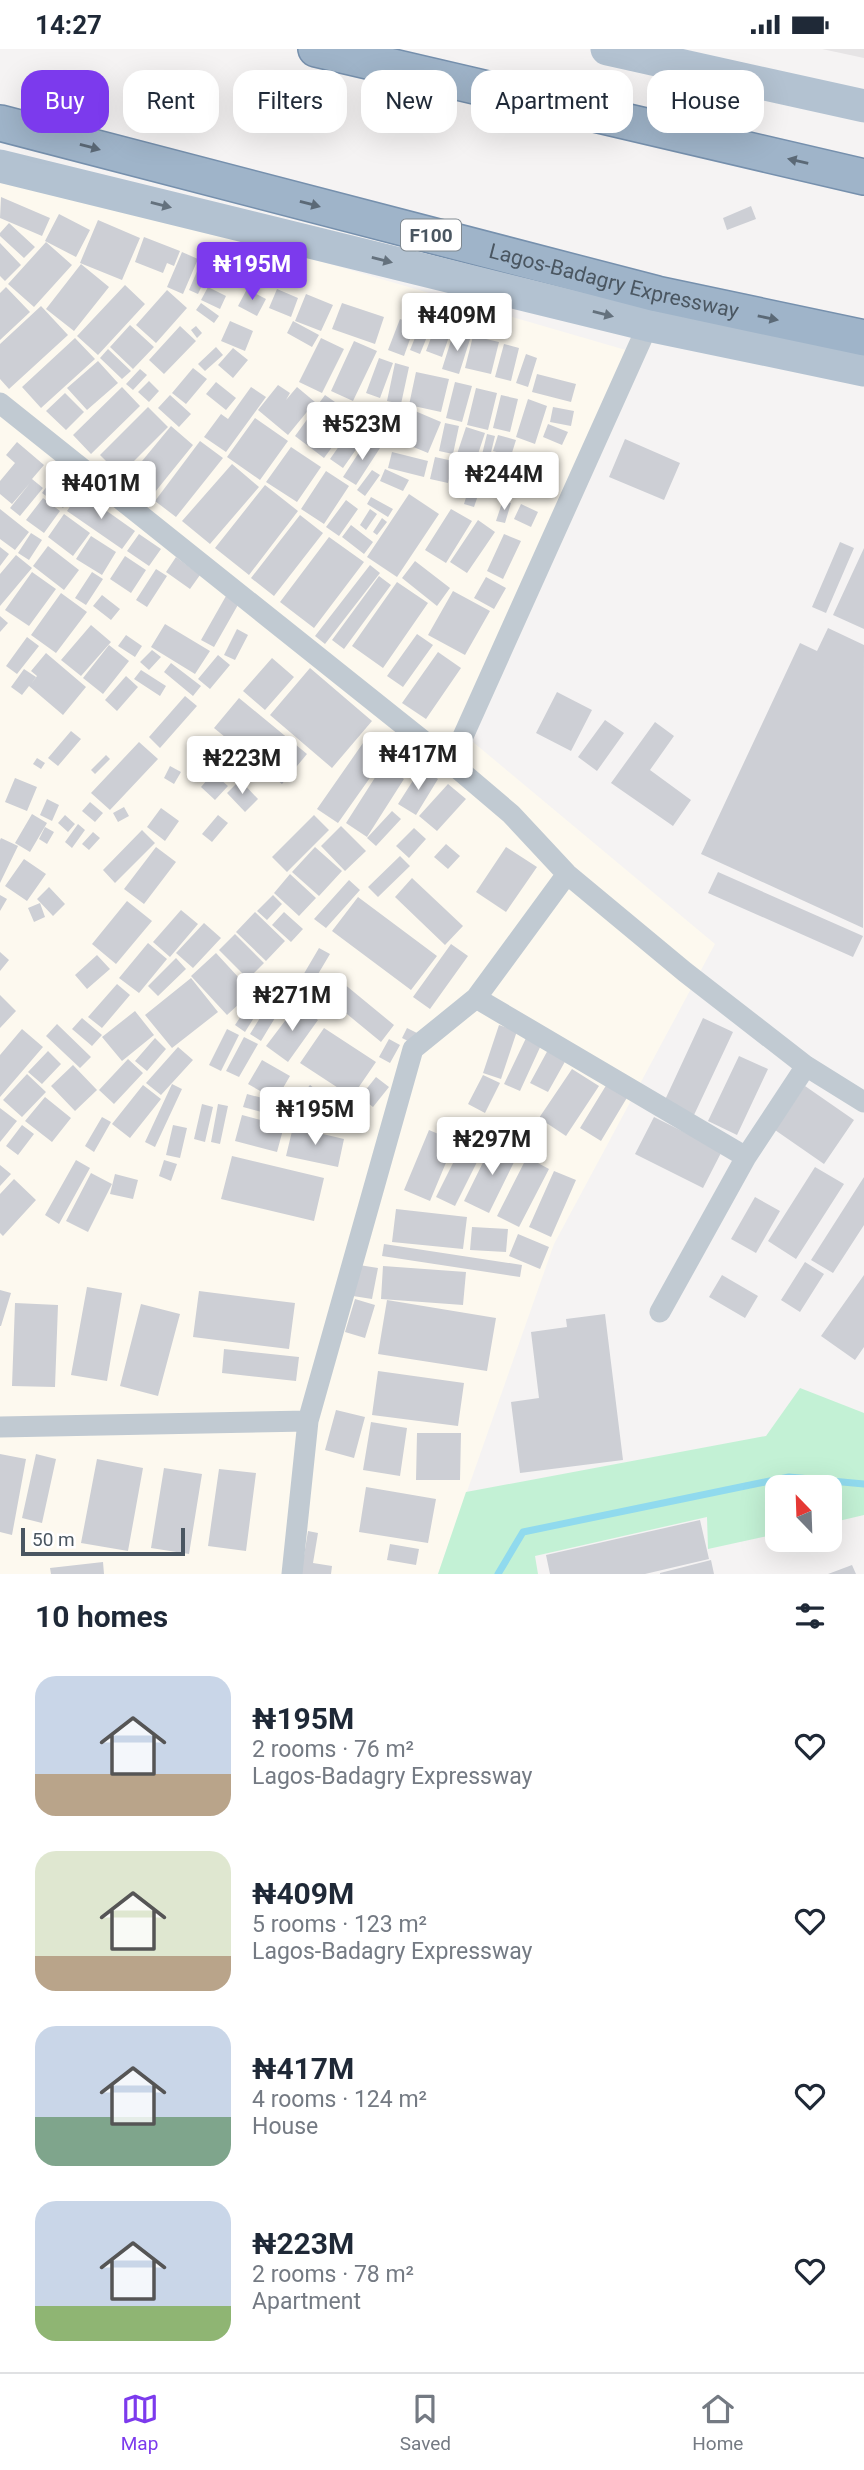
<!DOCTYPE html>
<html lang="en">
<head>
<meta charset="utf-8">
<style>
  body { margin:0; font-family:Roboto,sans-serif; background:#f6f6f7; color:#1f2937; height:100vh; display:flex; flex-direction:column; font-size:26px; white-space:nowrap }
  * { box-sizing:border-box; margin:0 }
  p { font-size:23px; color:#747a83 }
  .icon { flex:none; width:38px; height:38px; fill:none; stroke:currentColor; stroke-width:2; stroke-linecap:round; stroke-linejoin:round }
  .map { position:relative; height:1525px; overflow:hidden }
  .details { display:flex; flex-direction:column; background:#fff; flex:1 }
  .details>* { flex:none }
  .banner { position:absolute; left:21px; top:21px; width:822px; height:63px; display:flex; gap:14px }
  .needle { width:46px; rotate:337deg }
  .controls { position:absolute; left:765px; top:1426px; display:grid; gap:14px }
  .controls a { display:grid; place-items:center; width:77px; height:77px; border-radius:14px; background:#fff; box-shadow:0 7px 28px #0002; font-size:35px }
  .scale { position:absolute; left:21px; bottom:18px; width:164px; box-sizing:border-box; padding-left:7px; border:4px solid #4a5661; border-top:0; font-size:19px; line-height:24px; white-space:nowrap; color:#4a5661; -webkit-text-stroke:5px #fff; paint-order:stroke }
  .price { position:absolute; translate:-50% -60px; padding:0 16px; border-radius:7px; background:#fff; color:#222; font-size:23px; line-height:46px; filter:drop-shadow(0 2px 4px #0008) }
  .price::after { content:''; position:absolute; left:50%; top:42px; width:21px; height:16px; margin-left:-10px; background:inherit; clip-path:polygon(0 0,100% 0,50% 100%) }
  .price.selected { background:#7c3aed; color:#fff }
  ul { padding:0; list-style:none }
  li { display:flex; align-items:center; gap:21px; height:175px; padding:0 35px }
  li span { display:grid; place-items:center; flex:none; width:196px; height:140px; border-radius:21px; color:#555 }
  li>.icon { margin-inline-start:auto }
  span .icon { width:84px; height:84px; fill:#fffc; stroke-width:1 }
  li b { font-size:30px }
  h2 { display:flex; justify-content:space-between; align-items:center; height:84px; padding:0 35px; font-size:30px }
  .pill { padding:0 24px; border-radius:21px; background:#fff; box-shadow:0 7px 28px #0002; font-size:24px; line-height:63px }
  .pill.selected { background:#7c3aed; color:#fff }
  .status { display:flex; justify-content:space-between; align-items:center; height:49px; padding:0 35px; background:#fff; direction:ltr }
  .status svg { height:19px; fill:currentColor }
  .menu { display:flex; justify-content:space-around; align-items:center; height:98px; border-top:2px solid #e0e1e3; background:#fff; font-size:19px; color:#747a83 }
  .menu a { display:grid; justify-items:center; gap:4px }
  .menu .selected { color:#7c3aed }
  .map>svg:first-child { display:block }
  .commercial { fill:#fdf9ef }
  .education { fill:#e6e4e5 }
  .green { fill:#c3f1d5 }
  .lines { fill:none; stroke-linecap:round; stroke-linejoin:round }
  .stream { stroke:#90daee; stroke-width:7 }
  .building { fill:#cdcfd5 }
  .trunk-casing { stroke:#7690ad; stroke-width:38 }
  .minor { stroke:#c1cad2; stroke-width:21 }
  .primary { stroke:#b3c2d1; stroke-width:33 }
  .trunk { stroke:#9fb4c9; stroke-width:35 }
  .oneway { fill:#5b6976 }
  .oneway2 { fill:#64717d }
  .labels { text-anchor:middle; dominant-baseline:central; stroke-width:5; stroke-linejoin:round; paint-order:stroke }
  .shield { fill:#fff; stroke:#808990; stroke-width:2 }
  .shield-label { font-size:19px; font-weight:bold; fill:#4a5661 }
  .street-label { font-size:21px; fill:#4a5661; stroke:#fff }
</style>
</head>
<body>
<div class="status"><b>14:27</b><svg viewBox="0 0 49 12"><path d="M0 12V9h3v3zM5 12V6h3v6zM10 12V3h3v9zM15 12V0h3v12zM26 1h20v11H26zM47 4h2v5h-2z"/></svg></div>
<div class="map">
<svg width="864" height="1525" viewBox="0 0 864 1525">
  <rect width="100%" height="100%" fill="#f5f3f3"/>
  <path class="commercial" d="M0,124L106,150L636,304L461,683L715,895L554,1195L438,1525H0Z"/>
  <path class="education" d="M822,0H864V9Z"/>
  <path class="green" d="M800,1339L864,1364V1466L830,1474V1438H777V1485L708,1500L707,1468L535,1507L538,1525H438L466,1443L766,1387Z"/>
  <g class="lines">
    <path class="stream" d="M498,1525L523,1483L789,1428L864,1435"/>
  </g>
  <path class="building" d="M1,148L50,169L42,187L0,169Z
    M751,157L756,170L727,181L723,169Z
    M59,165L90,181L76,208L45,192Z
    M98,171L140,189L122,231L80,214Z
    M9,174L35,198L24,209L0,187V184Z
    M144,188L180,202L174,217L167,214L163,224L135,213Z
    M46,193L72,216L34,258L8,235Z
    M0,194L21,216L5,232L0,227Z
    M182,203L198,210L183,245L167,238Z
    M216,206L229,210L220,239L208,236Z
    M237,210L249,215L240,237L228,233Z
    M81,215L109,238L74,282L46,260Z
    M198,220L208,224L198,245L189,241Z
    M125,236L145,255L98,306L77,287Z
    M6,238L30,263L0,291V244Z
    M208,238L226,247L220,260L201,251Z
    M247,240L266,250L257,267L238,257Z
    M277,240L298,249L291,268L269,259Z
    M167,241L187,259L156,294L136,276Z
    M306,245L333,256L321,282L295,272Z
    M201,254L219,267L214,274L196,261Z
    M342,254L384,268L375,295L332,280Z
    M41,257L68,286L9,340L0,330V295Z
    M423,269L433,273L420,305L410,301Z
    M400,270L415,276L404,307L388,301Z
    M230,272L253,282L245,302L221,292Z
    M293,272L319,286L312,298L287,284Z
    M437,273L452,279L442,308L426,302Z
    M130,276L154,298L133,320L110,298Z
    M180,277L196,292L164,325L149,311Z
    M196,277L202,284L197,289L191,281Z
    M454,282L471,287L459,325L442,320Z
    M473,287L499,293L491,325L465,319Z
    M75,289L95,310L41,359L22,338Z
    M321,289L344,300L322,344L299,333Z
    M354,292L377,302L353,352L331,342Z
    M504,295L519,299L511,332L495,328Z
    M216,298L223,306L205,322L198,315Z
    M233,299L248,311L233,329L218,316Z
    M108,300L131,322L122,330L100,309Z
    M526,305L537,309L528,338L516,334Z
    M379,309L393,314L380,349L366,344Z
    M98,312L118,334L87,361L67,339Z
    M395,314L409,318L401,355L387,352Z
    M193,319L207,330L186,355L172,344Z
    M140,320L147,326L133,341L126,335Z
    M416,323L449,330L441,363L409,356Z
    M537,325L576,335L571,353L532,343Z
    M149,332L159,342L149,353L138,343Z
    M216,333L236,349L226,361L206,345Z
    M455,333L472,337L462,373L446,369Z
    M278,336L290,344L286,351L297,338L315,353L288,386L258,361Z
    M122,338L140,357L91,405L73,386Z
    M251,338L266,348L226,403L204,388L221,365L228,370Z
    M476,339L497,344L488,381L467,376Z
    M65,344L84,363L66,381L46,362Z
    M170,346L191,365L179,378L158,359Z
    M325,346L355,367L324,409L295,387Z
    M501,346L518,350L510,383L493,379Z
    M528,350L547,357L535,395L516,388Z
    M148,358L168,378L120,426L100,406Z
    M553,358L574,362L571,377L550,373Z
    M408,359L441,373L428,404L394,390Z
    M255,369L288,392L260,431L227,408Z
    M356,373L369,382L343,419L330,410Z
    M445,374L459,377L453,405L439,402Z
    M548,375L568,383L562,396L543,388Z
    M171,377L193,396L151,448L128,429Z
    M466,378L485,384L476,411L457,405Z
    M487,385L495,387L486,424L478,422Z
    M498,386L516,391L511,407L493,402Z
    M625,390L680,414L664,451L609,428Z
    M367,391L380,399L356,436L343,428Z
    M200,392L223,409L176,468L155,452Z
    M17,393L44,416L32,430L43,439L20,467L10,459L30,434L12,455L0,445V432L15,414L6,406Z
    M291,398L321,418L297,453L266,433Z
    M392,403L428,412L424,428L388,419Z
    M498,403L514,411L505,433L489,426Z
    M435,408L453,412L448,434L430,430Z
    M456,412L473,415L468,442L475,423L485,426L474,458L464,455L468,442L451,438Z
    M232,415L259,438L210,495L182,472Z
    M385,420L409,431L403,442L380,432Z
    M372,421L380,426L365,447L357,441Z
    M326,422L349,437L324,475L301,460Z
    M56,425L77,440L63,459L42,444Z
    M486,428L503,434L499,447L481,441Z
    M265,436L298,462L249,526L215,499Z
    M80,443L135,482L122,500L67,462Z
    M409,445L439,465L397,528L367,508Z
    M371,448L393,460L388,468L367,455Z
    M43,449L60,462L44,484L26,471Z
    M346,451L358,460L339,487L326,478Z
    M503,451L511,454L505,474L496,472Z
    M521,455L538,463L531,478L514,470Z
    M0,460L29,483L15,501L0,490Z
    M370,460L377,465L366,481L360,476Z
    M451,460L472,472L446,514L425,501Z
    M64,465L90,484L73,507L48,488Z
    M300,466L323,484L274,547L251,529Z
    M382,469L387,473L377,486L373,483Z
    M478,471L495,483L467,524L450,513Z
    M351,476L373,493L364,505L342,488Z
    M31,484L42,491L29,511L18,504Z
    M139,485L161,500L149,517L127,502Z
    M504,485L521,492L503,530L487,522Z
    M91,487L116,503L102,526L76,510Z
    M329,488L364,513L314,579L280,553Z
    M840,493L854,499L826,564L812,558Z
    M48,497L79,521L64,541L33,517Z
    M0,498L9,505L0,517Z
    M864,499V580L833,566Z
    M16,506L32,519L0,557V525Z
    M125,507L146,521L131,544L110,530Z
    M176,508L200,526L190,540L166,523Z
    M415,512L450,539L437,557L402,529Z
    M370,516L380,524L325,595L315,587Z
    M156,520L167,527L147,558L136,551Z
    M32,523L56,540L29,577L5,561Z
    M92,523L103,530L86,556L75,549Z
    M379,527L391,536L344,600L332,591Z
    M486,528L506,539L494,560L474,549Z
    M397,533L428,554L383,619L352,597Z
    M453,542L490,562L465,606L428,586Z
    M61,544L87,563L56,604L31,586Z
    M102,546L120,560L111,571L93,557Z
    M226,547L239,554L214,598L201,591Z
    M0,567L8,574L0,583Z
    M165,575L210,602L195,625L151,598Z
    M91,576L111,593L81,627L61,611Z
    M828,579L864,596L863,879L701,805L800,594L817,602Z
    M237,580L248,586L235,611L224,606Z
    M417,585L433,596L403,638L387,627Z
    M126,586L142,597L135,608L118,597Z
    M27,588L39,597L17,625L6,617Z
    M109,596L129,612L103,645L83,629Z
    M152,601L161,608L149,621L140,613Z
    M438,603L461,619L426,670L402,654Z
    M46,604L86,638L63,666L29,637L22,646L11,638L24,620L36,628L31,635L37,627L31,622Z
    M218,606L230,616L210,640L198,630Z
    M272,609L294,628L265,661L243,642Z
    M171,614L201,637L193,647L164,623Z
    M310,619L372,672L332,719L270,666Z
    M141,621L166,637L160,647L134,630Z
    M126,627L138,638L117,662L105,651Z
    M557,643L592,661L571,702L536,684Z
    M185,647L197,657L160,699L149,688Z
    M239,649L307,705L282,735L214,679Z
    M605,671L624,684L597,722L578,708Z
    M655,673L674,687L650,721L691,751L673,777L611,734Z
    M71,682L81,690L58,717L48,709Z
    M206,690L221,702L209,717L194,705Z
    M139,693L158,710L110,761L91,744Z
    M363,694L384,709L338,774L317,760Z
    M106,706L110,710L95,725L91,721Z
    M37,709L45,714L41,720L33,715Z
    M383,716L404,730L367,788L346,774Z
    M170,717L181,723L174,735L164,729Z
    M421,719L438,730L416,766L398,755Z
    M213,724L228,737L215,751L201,738Z
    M15,729L37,738L27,762L5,753Z
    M240,731L258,750L245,763L227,744Z
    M448,735L466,750L437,782L419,767Z
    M47,750L59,756L52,772L40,766Z
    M90,753L103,764L95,773L82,762Z
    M124,758L129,767L118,773L113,764Z
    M161,759L179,772L165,792L147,778Z
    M392,762L401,770L376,797L367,789Z
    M32,765L47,774L30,803L15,794Z
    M65,766L75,775L68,783L58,774Z
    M218,766L228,774L212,793L202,785Z
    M314,766L329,781L287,823L272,808Z
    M78,775L85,781L72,799L65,793Z
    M341,777L366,802L345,822L321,797Z
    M45,778L54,783L47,795L39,790Z
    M414,779L426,790L409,809L396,797Z
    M142,781L155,794L115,834L103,821Z
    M93,783L100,789L89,801L82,795Z
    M1,789L18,797L0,834V791Z
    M446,795L460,807L448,820L434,808Z
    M156,798L176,813L144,855L124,840Z
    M315,798L342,822L319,847L292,823Z
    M506,798L537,818L506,863L476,843Z
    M400,807L410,817L378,848L368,838Z
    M24,810L46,825L27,852L5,837Z
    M718,823L863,887L853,908L708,844Z
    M290,825L316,849L299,867L274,844Z
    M412,829L463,877L445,896L395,848Z
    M349,831L360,841L326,879L314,870Z
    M49,838L65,855L53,867L37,850Z
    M0,846L7,850L0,862Z
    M273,846L282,855L267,871L257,862Z
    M358,848L437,907L411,941L332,882Z
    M127,852L152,872L116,915L92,895Z
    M40,854L45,868L34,873L28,859Z
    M181,861L198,875L170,908L153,893Z
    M255,863L285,892L266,912L236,883Z
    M284,863L303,880L291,893L272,876Z
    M204,874L221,889L193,919L176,904Z
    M235,885L264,914L248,930L219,901Z
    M148,894L167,910L139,944L119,929Z
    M451,895L468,907L430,960L413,948Z
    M319,899L330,905L302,952L292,945Z
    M0,903L9,911L0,922Z
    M216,904L252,943L227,966L191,927Z
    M97,906L110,920L87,940L75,926Z
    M176,909L186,920L158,947L148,937Z
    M332,925L394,976L381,993L319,942Z
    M191,929L218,963L172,999L145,966Z
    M117,935L130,946L102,979L88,968Z
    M261,937L270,943L245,983L235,976Z
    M276,943L287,949L261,992L250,985Z
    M0,946L16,962L0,979Z
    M297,956L318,971L288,1013L266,997Z
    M135,962L154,986L122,1012L102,988Z
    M82,969L102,986L92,997L72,980Z
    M703,969L733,983L694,1066L664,1053Z
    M57,975L91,1008L80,1019L46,987Z
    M499,976L517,982L501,1030L483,1024Z
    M324,979L376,1013L352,1048L300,1014Z
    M407,979L421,986L416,996L402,989Z
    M22,980L43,998L0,1048V1006Z
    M227,980L239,986L221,1022L209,1016Z
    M527,987L542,994L520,1042L504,1035Z
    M244,988L258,995L239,1028L226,1022Z
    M155,989L166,1000L147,1022L135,1012Z
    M389,990L400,996L390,1014L379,1008Z
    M178,998L193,1011L161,1046L146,1034Z
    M549,999L567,1009L548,1043L530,1034Z
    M48,1002L61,1015L42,1035L28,1023Z
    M739,1007L768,1020L737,1086L708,1072Z
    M128,1010L143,1024L114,1055L99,1041Z
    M262,1011L290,1027L276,1051L248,1035Z
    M73,1016L97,1041L75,1062L51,1037Z
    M572,1020L599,1037L566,1087L539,1069Z
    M27,1025L46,1043L22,1068L3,1051Z
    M483,1026L500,1034L485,1064L468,1055Z
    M376,1028L389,1038L373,1058L360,1048Z
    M610,1030L631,1042L601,1092L580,1079Z
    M172,1035L182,1040L155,1098L145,1093Z
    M143,1036L161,1050L130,1089L112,1075Z
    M310,1036L329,1051L325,1057L305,1042Z
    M805,1037L854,1071L824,1115L775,1081Z
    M247,1045L345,1071L342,1084L243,1058Z
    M45,1048L71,1069L52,1093L25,1072Z
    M202,1055L213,1058L205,1093L194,1090Z
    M218,1055L228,1057L220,1095L211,1093Z
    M0,1059L17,1072L0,1093Z
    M242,1066L284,1077L277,1103L235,1092Z
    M102,1068L111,1073L94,1103L85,1097Z
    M654,1068L722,1102L703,1139L635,1105Z
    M22,1076L34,1085L18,1106L6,1097Z
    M173,1076L187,1079L180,1109L166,1106Z
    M293,1078L344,1090L338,1118L286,1107Z
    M429,1081L455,1092L430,1152L404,1141Z
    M494,1091L519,1103L489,1164L464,1152Z
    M462,1096L481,1105L455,1157L436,1148Z
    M232,1107L324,1129L314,1172L221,1150Z
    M527,1108L549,1120L519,1178L497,1167Z
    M76,1111L90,1119L59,1175L45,1166Z
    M164,1111L177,1115L171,1132L159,1127Z
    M0,1116L11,1125L0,1137Z
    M815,1118L844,1135L796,1210L768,1192Z
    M554,1122L576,1131L551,1188L529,1178Z
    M91,1124L112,1135L88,1183L66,1172Z
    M115,1125L138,1131L133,1150L110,1145Z
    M864,1128V1176L833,1224L811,1211Z
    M14,1130L36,1151L3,1187L0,1184V1145Z
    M755,1148L780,1162L756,1204L731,1190Z
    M396,1160L467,1168L463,1200L392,1193Z
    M472,1178L508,1180L506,1203L470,1201Z
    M518,1185L549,1198L540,1220L509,1207Z
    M384,1195L522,1216L520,1228L382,1207Z
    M805,1213L824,1225L800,1263L781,1251Z
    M359,1216L378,1219L372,1250L353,1247Z
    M383,1217L466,1223L463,1256L381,1250Z
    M722,1226L758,1247L745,1269L709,1248Z
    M864,1226V1298L855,1311L821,1287Z
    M87,1238L122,1244L107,1332L71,1326Z
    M0,1241L11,1244L1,1277H0Z
    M199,1242L295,1254L289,1300L193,1288Z
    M355,1250L375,1256L365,1289L345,1283Z
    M387,1251L496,1269L487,1322L378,1305Z
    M15,1254L58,1256L55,1338L12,1337Z
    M141,1255L180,1265L158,1347L120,1337Z
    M605,1265L623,1411L520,1424L511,1353L539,1349L531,1283L567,1278L566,1270Z
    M224,1300L299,1308L296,1332L222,1324Z
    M378,1322L464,1334L458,1377L372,1366Z
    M336,1361L365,1368L354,1409L325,1401Z
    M371,1373L407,1379L400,1427L363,1421Z
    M417,1384H461L460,1431H416Z
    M0,1405L26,1410L12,1486L0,1483Z
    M36,1405L56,1410L42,1474L22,1469Z
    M97,1410L143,1419L128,1502L81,1494Z
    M164,1419L202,1425L189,1505L151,1499Z
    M219,1420L256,1424L246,1502L208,1497Z
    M366,1438L436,1450L428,1494L359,1483Z
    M700,1471L709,1510L645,1525H550L546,1506Z
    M308,1482L318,1484L313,1514L332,1517L331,1525H301Z
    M390,1495L419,1500L416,1516L387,1511Z
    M711,1511L714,1525H660V1524Z
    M103,1513L104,1525H51L50,1519Z
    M852,1516L856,1525H828Z"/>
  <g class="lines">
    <defs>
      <g id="trunk">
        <path d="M316,0L864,128"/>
        <path id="s1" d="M0,74L657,245L864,289"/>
      </g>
    </defs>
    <use href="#trunk" class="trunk-casing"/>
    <path class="minor" d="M0,354L451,714L511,765L567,825L685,923L806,1017L864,1053
      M451,714L648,276
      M476,949L746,1108
      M660,1263L746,1108L806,1017
      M0,1378L308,1372
      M292,1525L308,1372L413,1000L476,949L567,825"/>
    <path class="primary" d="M607,0L864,57
      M0,117L648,276L864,321"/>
    <use href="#trunk" class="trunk"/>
  </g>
  <defs><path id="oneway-solid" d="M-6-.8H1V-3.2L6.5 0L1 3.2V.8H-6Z" transform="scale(1.75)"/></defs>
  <g class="oneway">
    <use href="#oneway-solid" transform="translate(90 98) rotate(15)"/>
    <use href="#oneway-solid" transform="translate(798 112) rotate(-167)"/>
    <use href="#oneway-solid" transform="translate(310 155) rotate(15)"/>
    <use href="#oneway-solid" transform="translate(768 269) rotate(12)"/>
  </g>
  <g class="oneway2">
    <use href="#oneway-solid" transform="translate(161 156) rotate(14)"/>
    <use href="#oneway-solid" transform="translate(382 211) rotate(14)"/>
    <use href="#oneway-solid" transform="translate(603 265) rotate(14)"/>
  </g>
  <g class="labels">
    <rect class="shield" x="401" y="170.5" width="60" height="31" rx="5"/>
    <g class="shield-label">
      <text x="431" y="186">F100</text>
    </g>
    <g class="street-label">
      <text stroke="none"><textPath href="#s1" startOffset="634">Lagos-Badagry Expressway</textPath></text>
    </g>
  </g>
</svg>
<div class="controls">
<a><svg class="needle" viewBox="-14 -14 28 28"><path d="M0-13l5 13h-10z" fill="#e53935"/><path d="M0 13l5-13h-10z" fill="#747a83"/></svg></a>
</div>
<div class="scale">50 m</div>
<b class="price selected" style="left:252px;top:253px">₦195M</b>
<b class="price" style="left:457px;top:304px">₦409M</b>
<b class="price" style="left:362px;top:413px">₦523M</b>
<b class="price" style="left:504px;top:463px">₦244M</b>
<b class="price" style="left:101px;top:472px">₦401M</b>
<b class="price" style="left:418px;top:743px">₦417M</b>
<b class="price" style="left:242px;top:747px">₦223M</b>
<b class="price" style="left:292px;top:984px">₦271M</b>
<b class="price" style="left:315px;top:1098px">₦195M</b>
<b class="price" style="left:492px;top:1128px">₦297M</b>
<div class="banner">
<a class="pill selected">Buy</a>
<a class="pill">Rent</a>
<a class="pill">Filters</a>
<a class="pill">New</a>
<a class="pill">Apartment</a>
<a class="pill">House</a>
</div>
</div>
<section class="details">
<h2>10 homes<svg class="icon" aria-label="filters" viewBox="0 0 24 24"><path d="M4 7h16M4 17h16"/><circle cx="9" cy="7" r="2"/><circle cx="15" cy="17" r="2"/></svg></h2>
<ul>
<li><span style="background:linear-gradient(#c9d6e8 70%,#b9a48a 0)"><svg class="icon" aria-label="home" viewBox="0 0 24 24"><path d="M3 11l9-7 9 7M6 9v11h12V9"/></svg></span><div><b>₦195M</b><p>2 rooms · 76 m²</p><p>Lagos-Badagry Expressway</p></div><svg class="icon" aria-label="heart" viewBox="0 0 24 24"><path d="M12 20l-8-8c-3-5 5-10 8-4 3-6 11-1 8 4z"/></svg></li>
<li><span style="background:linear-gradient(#dfe7d0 75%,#b9a48a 0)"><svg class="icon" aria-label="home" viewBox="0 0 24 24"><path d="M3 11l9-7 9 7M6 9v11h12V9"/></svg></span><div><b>₦409M</b><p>5 rooms · 123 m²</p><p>Lagos-Badagry Expressway</p></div><svg class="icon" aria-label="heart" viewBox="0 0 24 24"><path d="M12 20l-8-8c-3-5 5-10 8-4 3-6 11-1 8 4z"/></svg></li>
<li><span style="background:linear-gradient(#c9d6e8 65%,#7fa58c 0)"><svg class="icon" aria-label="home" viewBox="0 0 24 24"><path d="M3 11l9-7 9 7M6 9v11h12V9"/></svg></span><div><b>₦417M</b><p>4 rooms · 124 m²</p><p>House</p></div><svg class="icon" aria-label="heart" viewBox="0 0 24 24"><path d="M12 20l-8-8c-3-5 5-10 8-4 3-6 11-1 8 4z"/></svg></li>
<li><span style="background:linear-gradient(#c9d6e8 75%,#8fb573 0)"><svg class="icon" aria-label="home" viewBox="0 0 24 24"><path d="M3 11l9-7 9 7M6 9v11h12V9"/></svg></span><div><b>₦223M</b><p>2 rooms · 78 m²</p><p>Apartment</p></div><svg class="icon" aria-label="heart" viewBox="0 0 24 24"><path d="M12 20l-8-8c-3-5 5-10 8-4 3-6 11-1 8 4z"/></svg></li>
</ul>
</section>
<nav class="menu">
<a class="selected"><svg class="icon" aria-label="map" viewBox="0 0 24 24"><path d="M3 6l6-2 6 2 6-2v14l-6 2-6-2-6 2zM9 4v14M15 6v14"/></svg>Map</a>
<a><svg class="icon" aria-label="saved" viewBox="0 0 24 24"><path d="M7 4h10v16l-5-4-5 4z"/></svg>Saved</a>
<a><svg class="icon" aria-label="home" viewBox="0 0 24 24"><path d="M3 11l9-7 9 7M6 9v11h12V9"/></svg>Home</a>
</nav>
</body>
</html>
